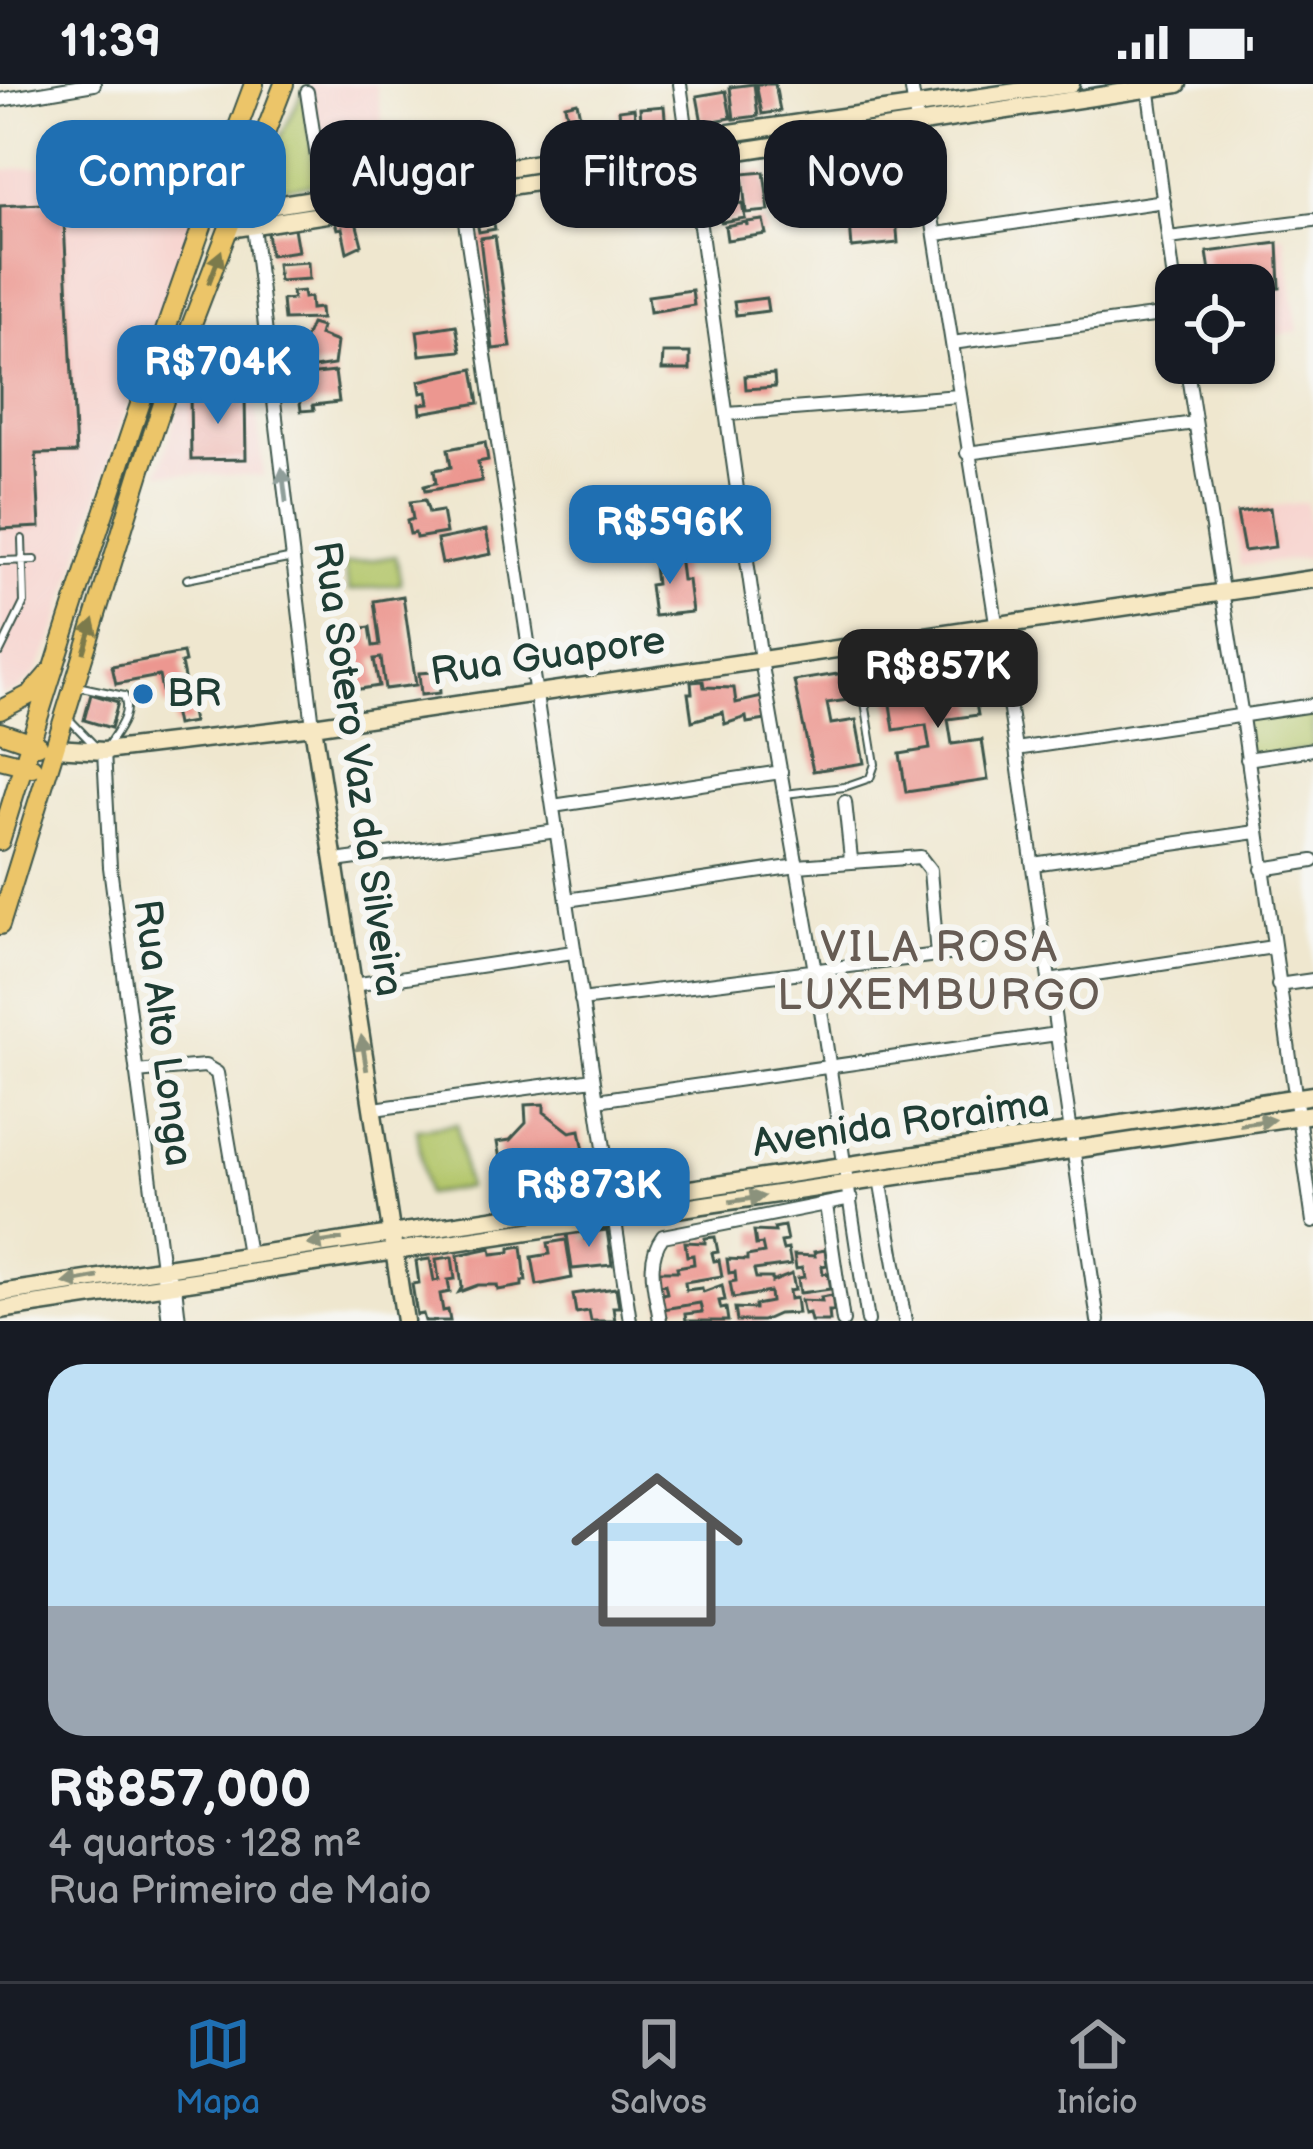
<!DOCTYPE html>
<html lang="pt">
<head>
<meta charset="utf-8">
<style>
  body { margin:0; font-family:"Balsamiq Sans",sans-serif; background:#242831; color:#f1f3f6; height:100vh; display:flex; flex-direction:column; font-size:45px; white-space:nowrap }
  * { box-sizing:border-box; margin:0 }
  p { font-size:39px; color:#9ea1a6 }
  .icon { flex:none; width:66px; height:66px; fill:none; stroke:currentColor; stroke-width:2; stroke-linecap:round; stroke-linejoin:round }
  .map { position:relative; height:1237px; overflow:hidden }
  .side { display:flex; flex-direction:column; background:#171b24; flex:1 }
  .side>* { flex:none }
  .hud { position:absolute; left:36px; top:36px; width:1242px; height:108px; display:flex; gap:24px }
  .buttons { position:absolute; left:1155px; top:180px; display:grid; gap:24px }
  .buttons a { display:grid; place-items:center; width:120px; height:120px; border-radius:24px; background:#171b24; box-shadow:0 3px 9px #0004; font-size:60px }
  .price { position:absolute; translate:-50% -102px; padding:0 27px; border-radius:24px; background:#1f6fb2; color:#fff; font-size:39px; line-height:78px; filter:drop-shadow(0 3px 6px #0008) }
  .price::after { content:''; position:absolute; left:50%; top:72px; width:36px; height:27px; margin-left:-18px; background:inherit; clip-path:polygon(0 0,100% 0,50% 100%) }
  .price.selected { background:#222; color:#fff }
  ul { padding:0; list-style:none }
  li { display:grid; align-content:center; gap:24px; height:636px; padding:0 48px }
  li+li { border-top:3px solid #363941 }
  li span { display:grid; place-items:center; height:372px; border-radius:36px; color:#555 }
  li>.icon { margin-inline-start:auto }
  span .icon { width:216px; height:216px; fill:#fffc; stroke-width:1 }
  li b { font-size:51px }
  .tag { padding:0 42px; border-radius:36px; background:#171b24; box-shadow:0 3px 9px #0004; font-size:42px; line-height:108px }
  .tag.selected { background:#1f6fb2; color:#fff }
  .status { display:flex; justify-content:space-between; align-items:center; height:84px; padding:0 60px; background:#171b24; direction:ltr }
  .status svg { height:33px; fill:currentColor }
  .tab-bar { display:flex; justify-content:space-around; align-items:center; height:168px; border-top:3px solid #363941; background:#171b24; font-size:33px; color:#9ea1a6 }
  .tab-bar a { display:grid; justify-items:center; gap:6px }
  .tab-bar .selected { color:#1f6fb2 }
  .map>svg:first-child { display:block }
  .built { fill:#f7d0cb }
  .green { fill:#b3c66a; stroke:#69824f; stroke-width:3 }
  .building { fill:#ec9790 }
  .lines { fill:none; stroke-linecap:round; stroke-linejoin:round }
  .lane-casing { stroke:#3e564b; stroke-width:10 }
  .street-casing { stroke:#3e564b; stroke-width:16 }
  .secondary-casing { stroke:#3e564b; stroke-width:21 }
  .primary-casing { stroke:#3e564b; stroke-width:22 }
  .lane { stroke:#fff; stroke-width:6 }
  .street { stroke:#fff; stroke-width:12 }
  .secondary { stroke:#f7e8c3; stroke-width:16 }
  .primary { stroke:#ecc569; stroke-width:18 }
  .oneway { fill:#7b7a4c }
  .oneway2 { fill:#8f9e9a }
  .oneway3 { fill:#8b927c }
  .poi-dot { fill:#1f6fb2; stroke:#f6f6f2; stroke-width:4.5 }
  .labels { text-anchor:middle; dominant-baseline:central; stroke-width:12; stroke-linejoin:round; paint-order:stroke }
  .street-label { font-size:39px; fill:#1f3d34; stroke:#f6f6f2 }
  .poi-label { font-size:39px; fill:#1f3d34; stroke:#f6f6f2; text-anchor:start }
  .neighbourhood-label { font-size:42px; letter-spacing:3px; fill:#675c54; stroke:#f6f6f2 }
</style>
</head>
<body>
<div class="status"><b>11:39</b><svg viewBox="0 0 49 12"><path d="M0 12V9h3v3zM5 12V6h3v6zM10 12V3h3v9zM15 12V0h3v12zM26 1h20v11H26zM47 4h2v5h-2z"/></svg></div>
<div class="map">
<svg width="1313" height="1237" viewBox="0 0 1313 1237">
  <rect width="100%" height="100%" fill="#f6f6f2"/>
  <filter id="ink" filterUnits="userSpaceOnUse"><feTurbulence type="fractalNoise" baseFrequency=".00833" numOctaves="2"/><feDisplacementMap in="SourceGraphic" scale="24" xChannelSelector="R" yChannelSelector="G"/><feConvolveMatrix kernelMatrix="1 2 1 2 8 2 1 2 1" color-interpolation-filters="sRGB"/></filter>
  <filter id="wash" filterUnits="userSpaceOnUse"><feTurbulence type="fractalNoise" baseFrequency=".004" numOctaves="4" result="noise"/><feDisplacementMap in="SourceGraphic" scale="48" xChannelSelector="R" yChannelSelector="G"/><feGaussianBlur stdDeviation="2.7" result="paint"/><feColorMatrix in="noise" values="0 0 0 0 0 0 0 0 0 0 0 0 0 0 0 0 0 1.4 0 .05"/><feComposite in="paint" operator="in"/></filter>
  <g filter="url(#wash)">
    <rect width="100%" height="100%" fill="#efe7cf"/>
    <path class="built" d="M309,0H376L390,86L326,97Z
      M120,75L205,105L118,350L52,557L36,589L17,607L0,611V86Z
      M1284,151L1298,248L1254,254V201H1200L1195,164Z
      M252,292L264,392L159,389L187,293Z
      M1307,418L1313,473L1241,482L1234,427Z"/>
    <path class="green" d="M304,5L317,100L261,106L262,90Z
      M396,472L401,500L349,507L344,480Z
      M1313,621V665L1247,675L1242,633Z
      M457,1040L467,1104L426,1110L417,1045Z"/>
    <g id="blocks">
      <path class="building" d="M754,0L758,32L734,35L730,3Z
        M756,0H775L780,27L762,30Z
        M726,7L731,34L702,39L697,12Z
        M577,18L586,60L574,63L565,21Z
        M664,22L666,45L642,47L640,24Z
        M634,24L638,55L623,57L619,26Z
        M801,78L807,125L792,127L787,80Z
        M764,88L769,127L746,129L742,90Z
        M621,99L625,135L611,136L607,101Z
        M489,114L495,145L479,148L473,117Z
        M63,119L76,369L36,370L40,443L0,445V122Z
        M742,119L745,134L721,138L718,123Z
        M354,130L362,161L347,168L342,144L337,145L334,134Z
        M896,134L898,159L852,164L850,139Z
        M763,136L766,150L727,156L725,142L746,138L747,142V138Z
        M294,144L298,167L270,171L267,148Z
        M495,152L511,263L493,265L480,154Z
        M1278,159L1280,204L1254,207V201H1212L1207,168Z
        M308,178L309,195L279,197L277,180Z
        M692,206L694,221L650,228L648,212Z
        M303,207L304,214L310,213L311,225L320,224L321,235L284,236L282,216L293,215L292,208Z
        M766,214L768,227L736,231L734,218Z
        M311,240L321,243L319,251L337,258L334,281L301,286L300,266Z
        M456,241L461,267L420,271L417,247Z
        M207,246L225,253L211,293L192,286Z
        M663,269H690V286H662Z
        M473,285L479,319L421,329L420,320L429,319L427,308L421,309L419,297Z
        M335,288L339,318L313,321L314,326L301,327L297,292Z
        M774,290L775,303L746,305L745,292Z
        M190,310H245L246,375L191,376Z
        M485,358L488,376L478,378L482,397L425,407L424,402L436,399L434,386L451,383L448,365Z
        M425,416L429,429L442,427L446,449L416,454L415,449L410,450L407,437L413,435L410,418Z
        M1270,424L1275,463L1244,467L1237,429Z
        M486,446L491,470L442,480L437,456Z
        M679,470L682,496H688L692,528L654,532L650,501L656,500L653,473Z
        M403,512L416,601L385,605L381,574L374,575L379,602L347,607L338,548L370,543L373,562L380,561L374,517Z
        M183,569L185,578L181,579L193,638L176,641L172,621L165,622L159,592L116,600L112,582Z
        M433,588L434,596L439,595L440,609L421,611L419,589Z
        M850,588L855,615L827,619L831,640L856,636L864,679L813,687L794,597Z
        M937,589L938,595L971,590L978,631L948,635L952,660L982,656L988,696L906,708L900,670L930,665L926,641L894,646L887,601L921,596L920,591Z
        M703,597L704,603L734,604L736,619L762,613L766,636L747,639L746,633L725,640L723,628L692,637L688,609H692L691,598Z
        M91,610L118,618L111,644L84,636Z
        M544,1020V1028L570,1048L580,1046L584,1067L569,1069L554,1092L555,1103L536,1105L535,1095L512,1079L501,1081L497,1058L510,1056L526,1039L525,1021Z
        M784,1142L787,1157L781,1158L783,1166L788,1165L791,1181L754,1186L756,1194H772V1198L792,1190L795,1206L789,1207L790,1215L796,1214L798,1229L778,1230L762,1237H737L735,1224L755,1225V1221L771,1218L770,1208L733,1214L730,1198L736,1197L735,1188L729,1189L727,1175L747,1176V1172L764,1169L762,1160L756,1161L754,1147L775,1148L774,1144Z
        M607,1146L612,1181L572,1185L567,1150L584,1147L585,1155L591,1154V1148Z
        M715,1153L718,1168L712,1169L714,1177L719,1176L722,1192L685,1198L686,1206L702,1204L703,1208L722,1201L725,1216L719,1217L721,1225L726,1224L728,1237H686L685,1230L702,1228L700,1219L663,1225L661,1210L667,1209L665,1200L660,1201L657,1187H678L677,1183L694,1180L693,1171L687,1172L685,1158L705,1159V1154Z
        M566,1156L572,1194L537,1201L532,1173L550,1170L548,1159Z
        M522,1162L526,1197H522V1202L498,1206L497,1201H478L459,1208L462,1203L458,1171L491,1164L492,1170L510,1168V1164Z
        M825,1166L827,1181L822,1182L823,1190L828,1189L831,1205L800,1209L798,1194L804,1193L802,1184L796,1185L794,1171L815,1172L814,1168Z
        M452,1173L455,1195L448,1196L450,1208L440,1210L443,1227L448,1226L450,1237H425L423,1230L417,1231L412,1200L419,1199L416,1177L430,1175L434,1197L439,1196L436,1175Z
        M616,1204L619,1223H613L615,1237H591L589,1227L576,1229L573,1210Z
        M832,1211L834,1227H829L830,1237H811L809,1229L804,1230L801,1216L822,1217L821,1213Z"/>
    </g>
  </g>
  <g filter="url(#ink)">
    <use href="#blocks" fill-opacity="0" stroke="#3e564b" stroke-width="3"/>
    <g class="lines">
      <defs>
        <path id="lane" d="M0,477L35,476
          M187,495L293,474
          M0,568L24,519L22,455
          M77,602L124,612C132,631 116,648 106,664
          M69,635L97,664
          M785,710L844,703L870,694L875,680L862,599"/>
        <path id="street" d="M680,0L761,576L815,887L868,1237
          M911,0L1016,665L1098,1237
          M1148,1L1176,212
          M307,8L323,113
          M0,16L94,0
          M460,105L630,1237
          M253,142L313,642
          M937,150L1164,117
          M1169,154L1313,136
          M952,259L1176,229
          M1186,279L1242,633L1313,1138
          M728,330L959,312
          M967,369L1195,339
          M1016,665L1313,621
          M104,667L110,783L169,1237
          M1247,675L1313,665
          M845,718L851,775
          M553,722L781,688
          M335,777L557,747
          M1033,780L1256,748
          M1262,785L1313,777
          M567,816L797,782L920,773L930,786L937,871
          M1049,897L1273,863
          M353,901L573,868
          M1278,901L1313,896
          M581,916L937,871L1044,862
          M136,988L205,982L217,989L248,1170
          M597,1016L1057,950
          M374,1025L593,995
          M880,1095L905,1237
          M826,1121L843,1237
          M169,1193L175,1202L179,1237
          M660,1237C656,1208 644,1177 663,1152L851,1115"/>
        <path id="secondary" d="M237,127L688,55L1071,0
          M229,145L1178,0
          M313,642L405,1237
          M55,664L104,667L313,642L1313,495
          M0,1209L1313,1011
          M0,1226L1313,1030"/>
        <path id="primary" d="M0,626L31,610L50,588
          M0,648L38,661
          M0,675L32,683
          M0,757C78,502 160,250 254,0
          M0,841L141,385L176,281L284,0"/>
      </defs>
      <use href="#lane" class="lane-casing"/>
      <use href="#street" class="street-casing"/>
      <use href="#secondary" class="secondary-casing"/>
      <use href="#primary" class="primary-casing"/>
      <use href="#lane" class="lane"/>
      <use href="#street" class="street"/>
      <use href="#secondary" class="secondary"/>
      <use href="#primary" class="primary"/>
    </g>
    <defs><path id="oneway-solid" d="M-6-.8H1V-3.2L6.5 0L1 3.2V.8H-6Z" transform="scale(3)"/></defs>
    <g class="oneway">
      <use href="#oneway-solid" transform="translate(215 183) rotate(-69)"/>
      <use href="#oneway-solid" transform="translate(89 552) rotate(-73)"/>
    </g>
    <use class="oneway2" href="#oneway-solid" transform="translate(284 401) rotate(-97)"/>
    <g class="oneway3">
      <use href="#oneway-solid" transform="translate(364 969) rotate(-99)"/>
      <use href="#oneway-solid" transform="translate(1257 1038) rotate(-8)"/>
      <use href="#oneway-solid" transform="translate(747 1115) rotate(-9)"/>
      <use href="#oneway-solid" transform="translate(325 1158) rotate(171)"/>
      <use href="#oneway-solid" transform="translate(81 1196) rotate(170)"/>
    </g>
  </g>
  <circle class="poi-dot" cx="143" cy="610" r="12"/>
  <g class="labels">
    <g class="street-label">
      <text transform="translate(548 573) rotate(-8)">Rua Guapore</text>
      <text transform="translate(357 685) rotate(82)">Rua Sotero Vaz da Silveira</text>
      <text transform="translate(162 949) rotate(83)">Rua Alto Longa</text>
      <text transform="translate(901 1040) rotate(-8)">Avenida Roraima</text>
    </g>
    <g class="poi-label">
      <text x="167" y="610">BR</text>
    </g>
    <g class="neighbourhood-label">
      <text x="940" y="864">VILA ROSA<tspan x="940" dy="48">LUXEMBURGO</tspan></text>
    </g>
  </g>
</svg>
<div class="buttons">
<a><svg class="icon" aria-label="locate" viewBox="0 0 24 24"><circle cx="12" cy="12" r="6"/><path d="M12 2v4M12 18v4M2 12h4M18 12h4"/></svg></a>
</div>
<b class="price" style="left:218px;top:343px">R$704K</b>
<b class="price" style="left:670px;top:503px">R$596K</b>
<b class="price selected" style="left:938px;top:647px">R$857K</b>
<b class="price" style="left:589px;top:1166px">R$873K</b>
<div class="hud">
<a class="tag selected">Comprar</a>
<a class="tag">Alugar</a>
<a class="tag">Filtros</a>
<a class="tag">Novo</a>
</div>
</div>
<section class="side">
<ul>
<li><span style="background:linear-gradient(#bfe0f5 65%,#9aa5b1 0)"><svg class="icon" aria-label="home" viewBox="0 0 24 24"><path d="M3 11l9-7 9 7M6 9v11h12V9"/></svg></span><div><b>R$857,000</b><p>4 quartos · 128 m²</p><p>Rua Primeiro de Maio</p></div></li>
</ul>
</section>
<nav class="tab-bar">
<a class="selected"><svg class="icon" aria-label="map" viewBox="0 0 24 24"><path d="M3 6l6-2 6 2 6-2v14l-6 2-6-2-6 2zM9 4v14M15 6v14"/></svg>Mapa</a>
<a><svg class="icon" aria-label="saved" viewBox="0 0 24 24"><path d="M7 4h10v16l-5-4-5 4z"/></svg>Salvos</a>
<a><svg class="icon" aria-label="home" viewBox="0 0 24 24"><path d="M3 11l9-7 9 7M6 9v11h12V9"/></svg>Início</a>
</nav>
</body>
</html>
